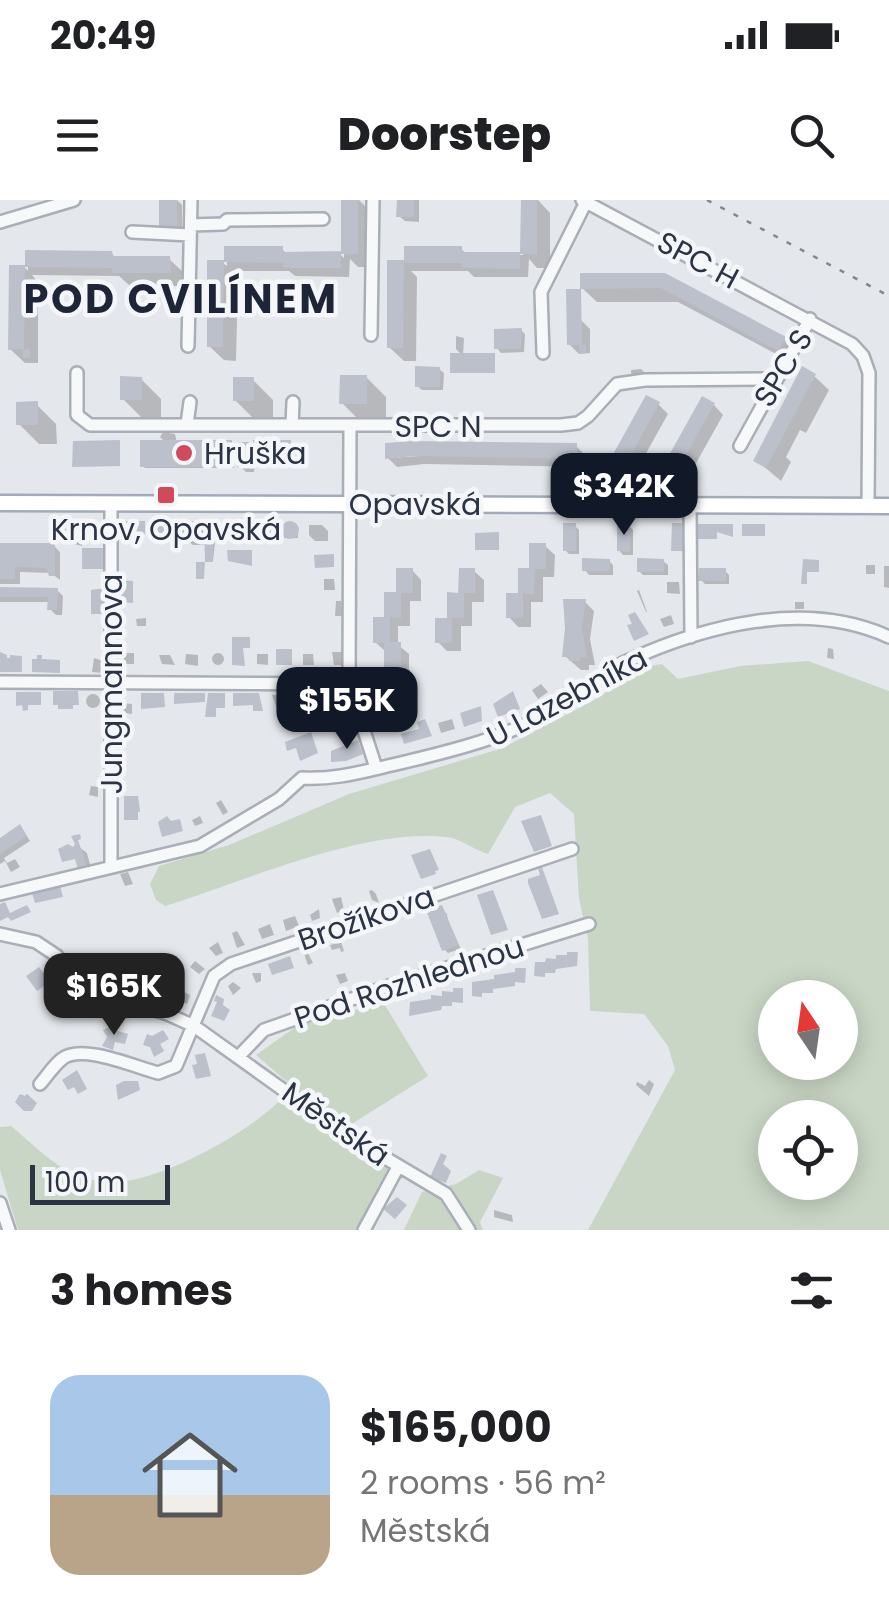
<!DOCTYPE html>
<html lang="en">
<head>
<meta charset="utf-8">
<style>
  body { margin:0; font-family:Poppins,sans-serif; background:#f2f2f2; color:#202124; height:100vh; display:flex; flex-direction:column; font-size:38px; white-space:nowrap }
  * { box-sizing:border-box; margin:0 }
  p { font-size:32px; color:#757577 }
  .icon { flex:none; width:55px; height:55px; fill:none; stroke:currentColor; stroke-width:2; stroke-linecap:round; stroke-linejoin:round }
  .map { position:relative; height:1030px; overflow:hidden }
  .details { display:flex; flex-direction:column; background:#fff; flex:1 }
  .details>* { flex:none }
  .needle { width:65px; rotate:347deg }
  .tools { position:absolute; left:758px; top:780px; display:grid; gap:20px }
  .tools a { display:grid; place-items:center; width:100px; height:100px; border-radius:50%; background:#fff; box-shadow:0 5px 25px #0003; font-size:50px }
  .scale { position:absolute; left:30px; bottom:25px; width:140px; box-sizing:border-box; padding-left:10px; border:5px solid #2b3445; border-top:0; font-size:28px; line-height:35px; white-space:nowrap; color:#2b3445; -webkit-text-stroke:8px #f4f6f9; paint-order:stroke }
  .price { position:absolute; translate:-50% -85px; padding:0 22px; border-radius:20px; background:#111827; color:#fff; font-size:32px; line-height:65px; filter:drop-shadow(0 2px 5px #0008) }
  .price::after { content:''; position:absolute; left:50%; top:60px; width:30px; height:22px; margin-left:-15px; background:inherit; clip-path:polygon(0 0,100% 0,50% 100%) }
  .price.on { background:#222; color:#fff }
  ul { padding:0; list-style:none }
  li { display:flex; align-items:center; gap:30px; height:250px; padding:0 50px }
  li span { display:grid; place-items:center; flex:none; width:280px; height:200px; border-radius:30px; color:#555 }
  li>.icon { margin-inline-start:auto }
  span .icon { width:120px; height:120px; fill:#fffc; stroke-width:1 }
  li b { font-size:42px }
  h2 { display:flex; justify-content:space-between; align-items:center; height:120px; padding:0 50px; font-size:42px }
  .status { display:flex; justify-content:space-between; align-items:center; height:70px; padding:0 50px; background:#fff; direction:ltr }
  .status svg { height:28px; fill:currentColor }
  header { display:flex; justify-content:space-between; align-items:center; height:130px; padding:0 50px; background:#fff; font-size:45px; font-weight:800 }
  .map>svg:first-child { display:block }
  .green { fill:#c9d6c5; fill-rule:evenodd }
  .shadow { fill:#0003 }
  .building { fill:#bbc0ca }
  .lines { fill:none; stroke-linecap:round; stroke-linejoin:round }
  .minor-casing { stroke:#a9aeb7; stroke-width:16 }
  .major-casing { stroke:#a3abb8; stroke-width:19 }
  .minor { stroke:#f7f8fa; stroke-width:11 }
  .major { stroke:#fff; stroke-width:14 }
  .rail { stroke:#7d8696; stroke-width:2.5; stroke-dasharray:5 10; stroke-linecap:butt }
  .poi-dot { fill:#d1495b; stroke:#f4f6f9; stroke-width:4 }
  .labels { text-anchor:middle; dominant-baseline:central; stroke-width:9; stroke-linejoin:round; paint-order:stroke }
  .street-label { font-size:30px; fill:#2b3445; stroke:#f4f6f9 }
  .poi-label { font-size:30px; fill:#2b3445; stroke:#f4f6f9; text-anchor:start }
  .district-label { font-size:40px; font-weight:bold; letter-spacing:2.5px; fill:#1d2536; stroke:#f4f6f9 }
</style>
</head>
<body>
<div class="status"><b>20:49</b><svg viewBox="0 0 49 12"><path d="M0 12V9h3v3zM5 12V6h3v6zM10 12V3h3v9zM15 12V0h3v12zM26 1h20v11H26zM47 4h2v5h-2z"/></svg></div>
<header><svg class="icon" aria-label="menu" viewBox="0 0 24 24"><path d="M4 6h16M4 12h16M4 18h16"/></svg>Doorstep<svg class="icon" aria-label="search" viewBox="0 0 24 24"><circle cx="10" cy="10" r="6"/><path d="M15 15l6 6"/></svg></header>
<div class="map">
<svg width="889" height="1030" viewBox="0 0 889 1030">
  <rect width="100%" height="100%" fill="#e4e7ec"/>
  <path class="green" d="M808,461L889,491V1030H588L675,870L668,846L644,814L590,811L588,738L579,699L574,614L550,593L515,607L488,654C474,650 460,638 446,637C363,628 245,681 165,706L156,700L150,684L159,666L229,645L349,594L503,548L598,498L639,468L662,464L678,479L740,466ZM775,798H840V862H775ZM775,918H840V982H775Z
    M383,802L428,876L350,925L348,947L388,969L356,1030H18L0,970V927L11,926C28,940 61,972 80,977C90,980 107,983 118,982C166,979 266,925 292,886L256,855L297,826Z
    M479,970L503,978L480,1022L483,1030H404L422,992L456,984Z"/>
  <path class="shadow" d="M162,0H177L182,5V35H167Z
    M344,0H359L371,12V67H358L350,59L349,77L295,76L289,71H231L238,77L236,161L224,160L209,146L223,63L227,66V48H281L287,54H340L344,58Z
    M399,0H419V22L405,21L399,16Z
    M523,0H538L550,13V68H537L529,59L528,77H474L468,71H411L417,77L416,161H404L389,147L406,48L461,49L467,54L523,55Z
    M28,53H111L117,59H169L184,73V86H130L119,76L32,75L38,82V163H25L10,149L24,67L28,71Z
    M664,75L784,139L799,153L793,163L678,102H597L582,88Z
    M581,120L590,129V153L579,154L569,144Z
    M521,130L525,134L524,152L501,153L497,148Z
    M456,136L464,138L463,156L456,149Z
    M439,169L444,173L443,190H422L417,186Z
    M641,169L647,175L637,179L631,173V170Z
    M814,176L829,190L806,233L800,230L786,257L791,262L781,281L756,260Z
    M366,177L386,197V223H362L342,203Z
    M141,179L161,199V219H143L123,199Z
    M253,180L273,200V220H255L235,200Z
    M36,204L56,224L57,244H39L19,224Z
    M658,204L668,214L635,273L614,258Z
    M714,205L723,215L690,274L670,259Z
    M163,232L175,234L177,243H231L234,268H145L143,266L166,243L160,237Z
    M248,245L256,253L254,272H246L240,266Z
    M576,246L585,255L586,267L424,264L397,267L388,258Z
    M78,324L84,330L82,346L70,343L64,337Z
    M200,324L207,331L217,324L213,361L207,345H193L183,337Z
    M255,324H269L270,336H255Z
    M285,324L297,325L298,338H284Z
    M309,325H322L328,331V341H315L309,335Z
    M575,326L579,330V354H569L565,350Z
    M629,326L633,330V355H623L619,350Z
    M0,346H54L60,352V380L51,373L20,372V384H0Z
    M545,346L555,355L554,377H543V402H531V427H518L509,417Z
    M609,361L613,365V375H589L585,370Z
    M663,361L668,365V375H643L639,371Z
    M866,365H875V374H866Z
    M884,366H889V388L884,387Z
    M412,370L421,380V401H410V426H398V445L409,454V476H396L386,466L385,451L375,442Z
    M474,371L484,380V402H472V426H461V451H447L438,442Z
    M725,371L729,375V384H705L701,380Z
    M324,379H334L335,390H324Z
    M667,382H679L680,394L667,393Z
    M0,390H57L63,396L62,415H56L50,409V402H0Z
    M639,390L647,412H646L637,391Z
    M336,401H341L342,416H335Z
    M585,402L594,411L590,439L595,465H589V470H581L565,456Z
    M795,402H804V409H795Z
    M671,415L674,424L664,427L660,419Z
    M146,418V426H137L136,419Z
    M828,448L833,449L834,459L827,458Z
    M332,452H344V465H334Z
    M212 459a6 6 0 1 1 12 0a6 6 0 1 1-12 0Z
    M123,453H134V464H124Z
    M186,454L198,455V466L185,464Z
    M257,454H268V465L257,464Z
    M303,454H313L314,465H303Z
    M159,455H170L175,465L162,464Z
    M94,458L103,461V473L92,472Z
    M541,484L548,492L538,499L532,490Z
    M86 501a7 7 0 1 1 14 0a7 7 0 1 1-14 0Z
    M272,495H284V507L277,509Z
    M123,503L132,504V514L123,513Z
    M452,519L455,529L441,533L438,523Z
    M91,586L98,587V597L89,595Z
    M221,600L228,612L223,615L216,603Z
    M200,616L203,623L195,626L192,620Z
    M24,632L30,641L4,658L7,663L15,659L20,667L11,672L5,661L0,664V641Z
    M78,646L87,653L92,672L86,674L80,668L71,649Z
    M128,672L133,684L125,686L120,674Z
    M372,690L376,694L379,703L372,700L369,691Z
    M341,697L344,710L337,713L332,699Z
    M441,708L447,714L448,722L461,749L448,753L444,749Z
    M319,709L320,718L312,721L310,715Z
    M295,716L299,726L286,731L283,720Z
    M270,724L274,735L262,739L258,729Z
    M237,731L245,745L237,748L232,733Z
    M218,742L223,753L216,756L209,748Z
    M341,742L344,751L341,752L340,748L332,750L330,745Z
    M308,753L313,763L308,765L304,754Z
    M195,761L205,769L199,774L190,767Z
    M252,773H261V781L256,783Z
    M345,773L348,781L340,784L336,775Z
    M122,774L132,776L130,786L120,783Z
    M144,778L154,781L151,791L140,788Z
    M233,782L241,788L233,795L228,786Z
    M182,791L190,795L187,804L179,801Z
    M649,880L654,884L649,896L636,885L637,882L645,886Z
    M494,1010L512,1015L513,1022L494,1017Z"/>
  <path class="building" d="M159,0H177V30H159Z
    M341,0H358V54H341Z
    M397,0H414V17H396Z
    M521,0H537V54H520V69L462,68V63H404L403,148H387V60H404V46H462V52H520Z
    M224,46H283V52L341,51V68H283V63L224,62L223,147H207V60H224Z
    M25,50L112,51L113,56H170L171,73H113L112,68L25,67Z
    M9,65H25L24,149L30,150V158H23V149L8,150Z
    M580,73H665L786,137L778,151L661,88L581,89L582,145H586V153L579,154V145H567L566,89H580Z
    M522,128L521,149H494V129Z
    M450,153H495V173H450Z
    M415,166L440,167V187H415Z
    M802,166L816,174L766,268L753,261Z
    M340,175H367V204H339Z
    M120,176L142,177V200H120Z
    M233,177H254V201H233Z
    M646,195L660,202L625,266L611,258Z
    M702,196L715,203L680,266L667,259Z
    M38,201V225H16V202Z
    M120,240V266L72,267L73,241Z
    M140,240H232V267H140Z
    M253,240H291L290,266L253,267Z
    M413,241L577,243V259L413,256L385,259V243Z
    M237,242H249V267H237Z
    M281 330a9 9 0 1 1 18 0a9 9 0 1 1-18 0Z
    M253 330a9 9 0 1 1 18 0a9 9 0 1 1-18 0Z
    M62,321L79,322V338L76,341L62,338Z
    M121,321H145V334L130,337L121,334Z
    M153,321H175V336L154,334Z
    M201,321L200,342H187V338H181V322Z
    M204,322H217L218,335L213,336V362H205L204,379H196V362H205Z
    M563,323H576V351H563Z
    M672,323H685V351H671Z
    M617,324H630V352L617,351Z
    M698,324H733V337L717,332V339H698Z
    M742,324H765V336H742Z
    M499,332V350H475V333Z
    M0,343H55V376H49L46,368L15,367V379H0Z
    M529,343H546V369H535L534,394H523V418H506V393H518V368H529Z
    M82,348H103V369H82Z
    M227,350H252V366L228,361Z
    M334,354V367L315,368L314,355Z
    M582,358L610,359V372L582,371Z
    M637,358L664,359V372H637Z
    M803,359L819,360V372H807V384H801Z
    M396,368H413V393H401V418L390,417V442H401V468L384,467V443H373V417H384V392H396Z
    M459,368H475V393H464V418H452V443H435V418H447V392L458,393Z
    M699,368H726V381H698Z
    M121,380L133,381V403L121,402Z
    M0,387L58,388L57,410H47L48,397H0Z
    M105,388V414H91V390Z
    M563,399H586L582,428L587,457H580V461H569V457H562L565,428Z
    M635,412L649,434L634,441L627,425L632,424L628,415Z
    M232,437H250V448H243L245,466L232,465Z
    M276,449H292V465H276Z
    M0,452L7,455V458H10V455L22,456V472H0Z
    M37,455H42V459L60,460V473L32,472V459H37Z
    M53,491H78L79,505H73V509H58V505H53Z
    M513,491L520,509L498,517L493,504Z
    M16,492H41V505H28V510L23,511L22,505L16,506Z
    M141,493H164L165,507L141,509Z
    M174,493H205V502L174,504Z
    M208,493H225V508H216V517H205Z
    M233,493H259L263,511H253V505L233,506Z
    M299,493H329V505H321V509H314V505L299,506Z
    M481,506L482,521L464,527L460,513Z
    M425,519L432,536L404,544L401,534L419,529L417,522Z
    M311,532L318,553L300,561L296,548L287,551L285,542Z
    M358,540L363,554L346,561L331,562V551Z
    M124,596H138L140,612H138V620H124Z
    M541,615L552,646L534,652L521,621Z
    M167,616L171,621L180,619L183,631L162,637L158,622Z
    M20,624L27,636L0,654V638Z
    M80,634L81,639L78,640L87,667L78,669L75,659L62,662L58,649L68,644L73,647L75,644L71,636Z
    M430,649L439,670L435,671L436,674L421,679L411,655Z
    M542,667L559,714L542,719L528,683V679L540,675L538,668Z
    M60,686L63,697L35,703L32,693Z
    M493,690L508,730L491,735L477,695Z
    M5,702L10,713L27,705L31,712L11,721L8,717L0,721V704Z
    M442,705L459,745L442,751L426,710Z
    M567,752H578L577,766L556,769L555,773H545V777L534,776L535,762H545L546,758L556,759V755H567Z
    M290,756L294,768L272,775L268,764Z
    M39,767L50,782L37,791L26,776Z
    M515,768H526L525,783L515,782V786L493,789V793H482V797L472,796V782L494,779V775L515,772Z
    M453,788H463V803L452,802V806H442L441,810L409,816L410,802L431,799V795L442,796V791L453,792Z
    M216,795L224,799L223,805L230,810L224,821L211,816L217,802L214,801Z
    M113,825L115,830L128,834L125,844L115,842L113,850L102,846L107,837L103,830Z
    M163,830L169,839L160,844L164,851L154,857L150,847L143,845L147,834L152,836Z
    M205,853L211,876L196,879L192,865L197,864L195,855Z
    M77,870L87,889L78,894L74,887L68,890L62,880Z
    M124,881H138L140,890L118,900L116,885Z
    M20,894L25,896L27,894L37,903L32,911H24L15,902Z
    M441,953L447,956L443,964L451,971L446,983L430,977Z
    M397,997L407,1005L395,1019L383,1009Z"/>
  <g class="lines">
    <defs>
      <path id="minor" d="M582,0L852,144L863,156L869,173L868,306
        M0,22L74,0
        M191,25L223,24L227,20L323,19
        M132,32L190,35
        M371,135L373,0
        M188,146L191,0
        M543,153L541,92L586,2
        M77,173V215L90,225H561L578,223L588,216L617,184L645,180L774,179
        M187,224L190,202
        M292,225L293,202
        M350,226L349,484L376,568
        M740,246L810,119
        M111,303V665
        M690,306L691,437
        M0,482L349,484
        M0,694L200,646L279,599L302,578C334,580 361,572 392,565C456,550 505,538 563,506C585,494 603,473 625,462C705,425 806,399 889,437
        M0,734L36,742L57,756L75,780L93,792L165,813L194,826L345,934L446,994L469,1030
        M239,856L264,830L386,787L589,724
        M40,884C47,876 54,865 62,859C81,843 135,867 158,873L176,866L214,776L231,764L572,649
        M0,1003L9,1030
        M364,1030L398,967"/>
      <path id="major" d="M0,303L889,306"/>
    </defs>
    <use href="#minor" class="minor-casing"/>
    <use href="#major" class="major-casing"/>
    <use href="#minor" class="minor"/>
    <use href="#major" class="major"/>
    <path class="rail" d="M707,0L889,96"/>
  </g>
  <g class="poi-dot">
    <circle cx="184" cy="253" r="10"/>
    <rect x="156" y="285" width="20" height="20" rx="5"/>
  </g>
  <g class="labels">
    <g class="street-label">
      <text transform="translate(698 60) rotate(28)">SPC H</text>
      <text transform="translate(783 168) rotate(-59)">SPC S</text>
      <text x="438" y="226">SPC N</text>
      <text x="415" y="304">Opavská</text>
      <text transform="translate(111 484) rotate(-90)">Jungmannova</text>
      <text transform="translate(567 497) rotate(-28)">U Lazebníka</text>
      <text transform="translate(366 718) rotate(-19)">Brožíkova</text>
      <text transform="translate(409 782) rotate(-18)">Pod Rozhlednou</text>
      <text transform="translate(336 924) rotate(35)">Městská</text>
    </g>
    <g class="poi-label">
      <text x="204" y="253">Hruška</text>
      <text x="166" y="329" text-anchor="middle">Krnov, Opavská</text>
    </g>
    <g class="district-label">
      <text x="181" y="99">POD CVILÍNEM</text>
    </g>
  </g>
</svg>
<div class="tools">
<a><svg class="needle" viewBox="-14 -14 28 28"><path d="M0-13l5 13h-10z" fill="#e53935"/><path d="M0 13l5-13h-10z" fill="#757577"/></svg></a>
<a><svg class="icon" aria-label="locate" viewBox="0 0 24 24"><circle cx="12" cy="12" r="6"/><path d="M12 2v4M12 18v4M2 12h4M18 12h4"/></svg></a>
</div>
<div class="scale">100 m</div>
<b class="price" style="left:624px;top:338px">$342K</b>
<b class="price" style="left:347px;top:552px">$155K</b>
<b class="price on" style="left:114px;top:838px">$165K</b>
</div>
<section class="details">
<h2>3 homes<svg class="icon" aria-label="filters" viewBox="0 0 24 24"><path d="M4 7h16M4 17h16"/><circle cx="9" cy="7" r="2"/><circle cx="15" cy="17" r="2"/></svg></h2>
<ul>
<li><span style="background:linear-gradient(#a9c7e8 60%,#b9a48a 0)"><svg class="icon" aria-label="home" viewBox="0 0 24 24"><path d="M3 11l9-7 9 7M6 9v11h12V9"/></svg></span><div><b>$165,000</b><p>2 rooms · 56 m²</p><p>Městská</p></div></li>
</ul>
</section>
</body>
</html>
